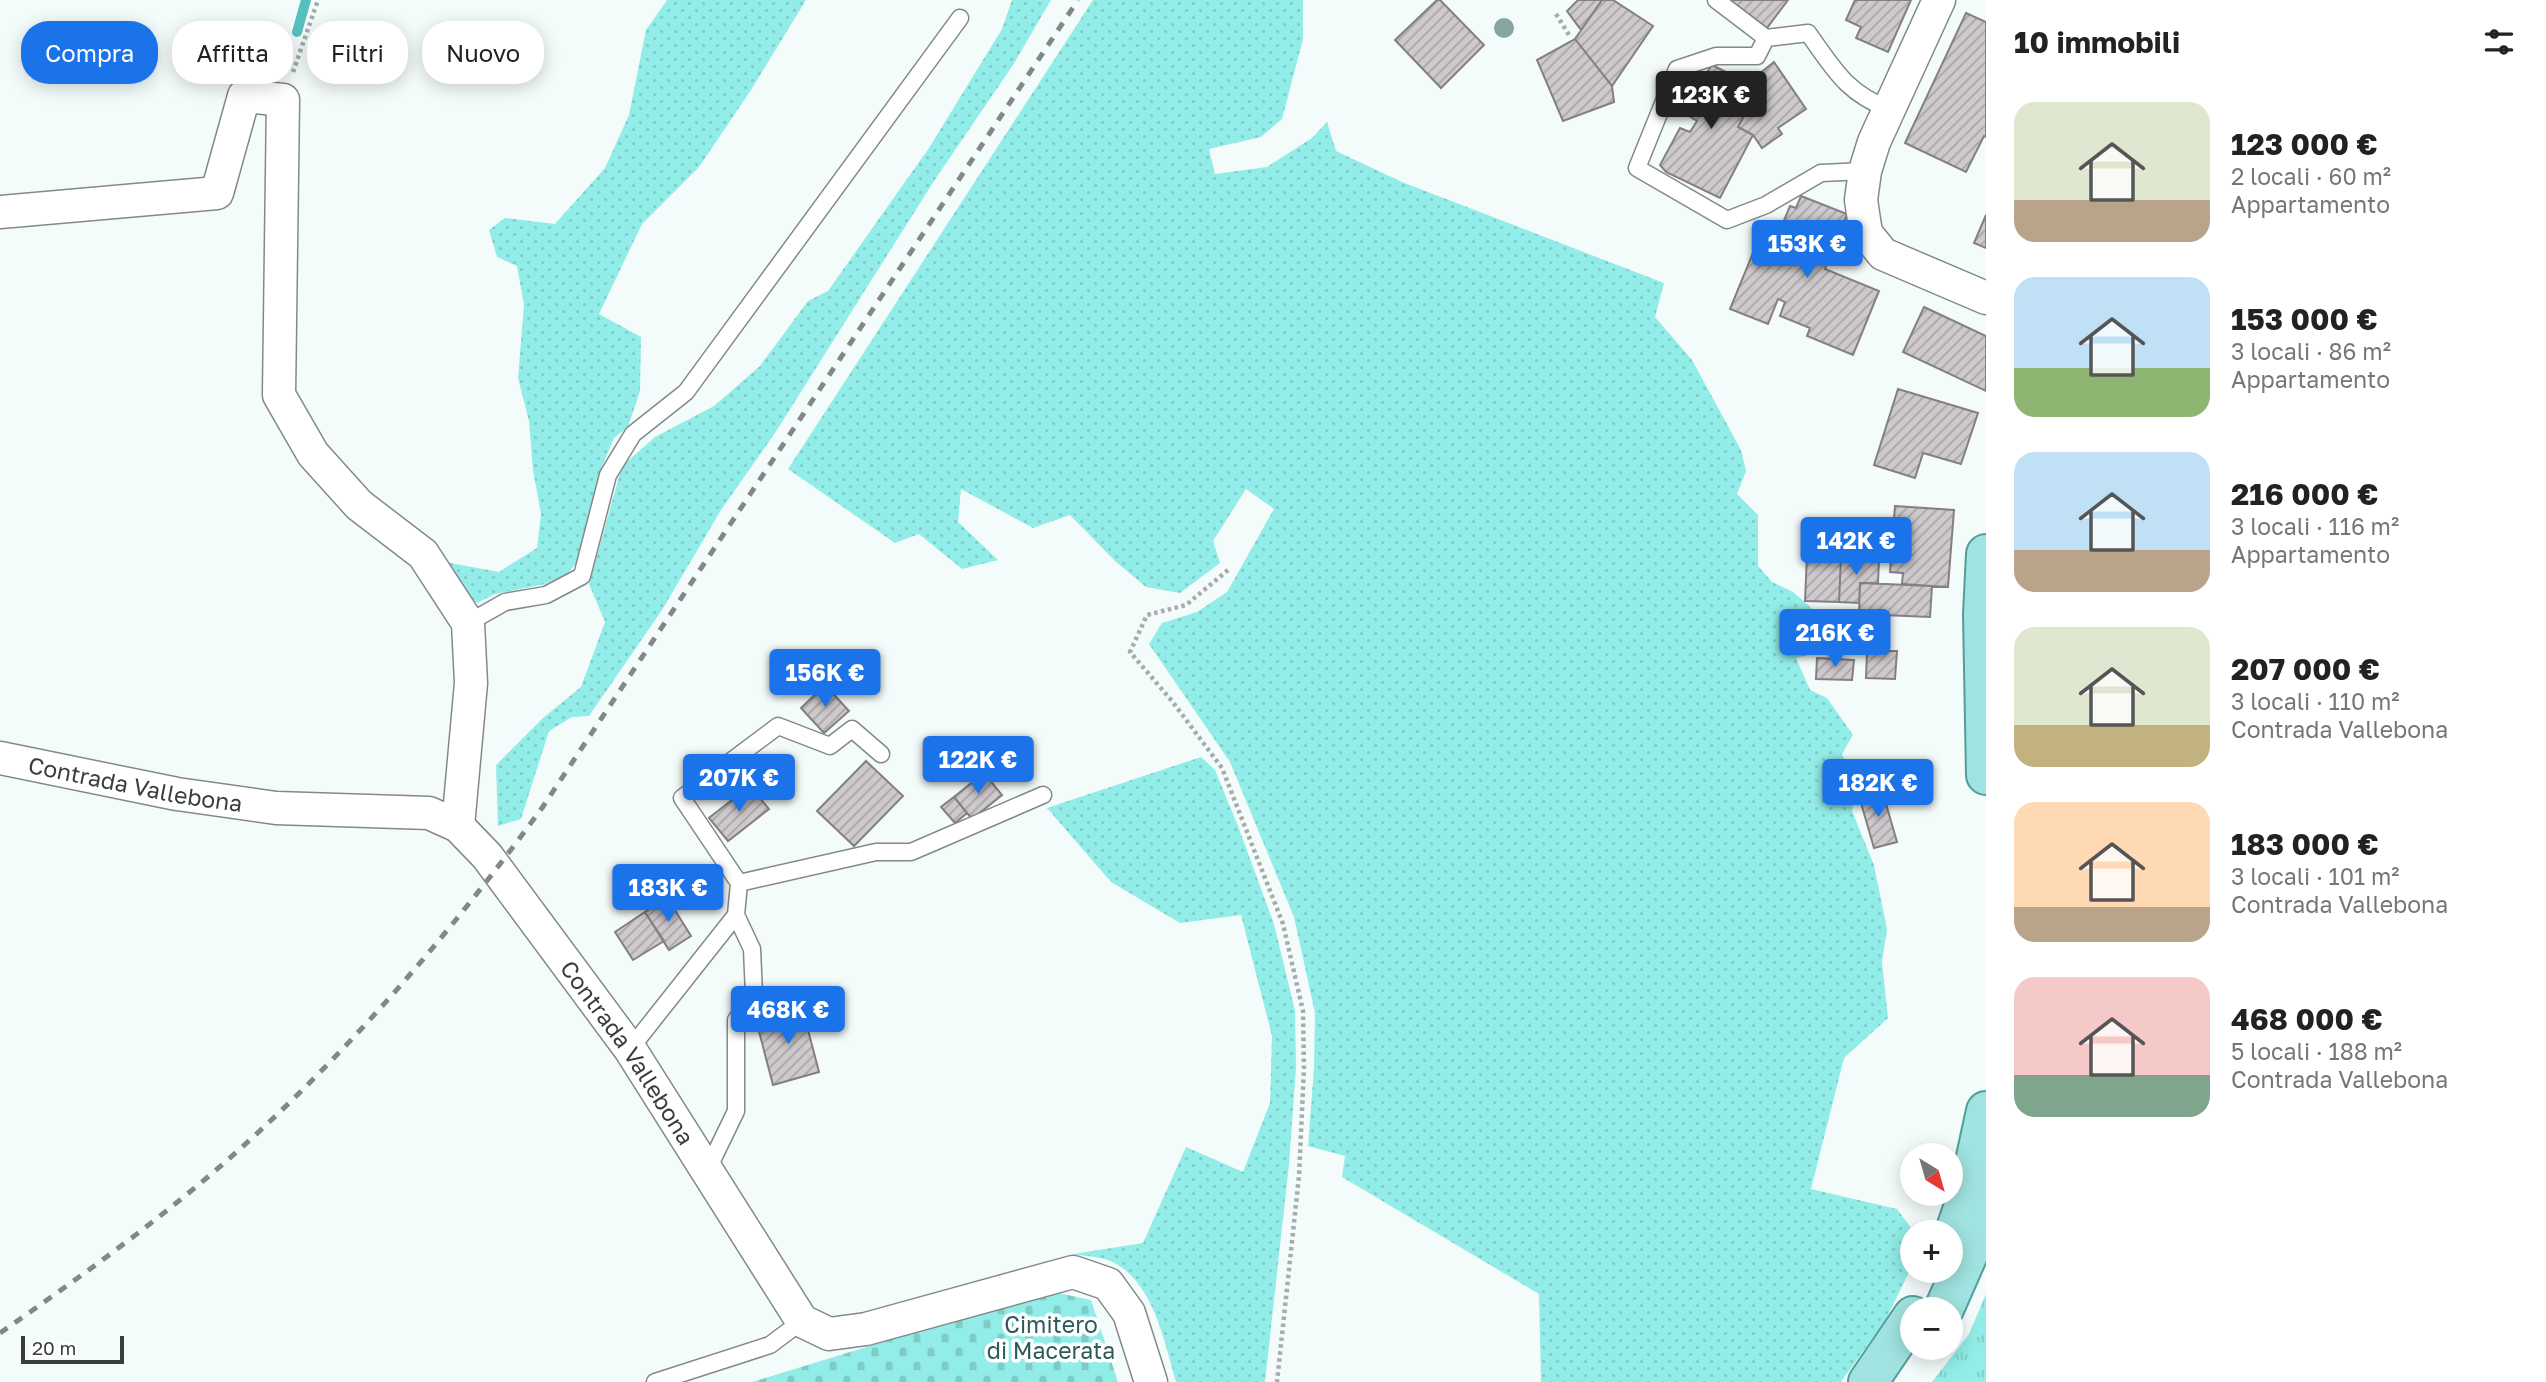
<!DOCTYPE html>
<html lang="it">
<head>
<meta charset="utf-8">
<style>
  body { margin:0; font-family:"Golos Text",sans-serif; background:#f2f2f2; color:#222; height:100vh; display:flex; flex-direction:column; font-size:26px; white-space:nowrap }
  * { box-sizing:border-box; margin:0 }
  p { font-size:23px; color:#767676 }
  .icon { flex:none; width:38px; height:38px; fill:none; stroke:currentColor; stroke-width:2; stroke-linecap:round; stroke-linejoin:round }
  .map { position:relative; flex:1; overflow:hidden }
  .sheet { display:flex; flex-direction:column; background:#fff; width:560px }
  .sheet>* { flex:none }
  .hud { position:absolute; left:21px; top:21px; width:665px; height:63px; display:flex; gap:14px }
  .needle { width:46px; rotate:143deg }
  .tools { position:absolute; left:1900px; top:1143px; display:grid; gap:14px }
  .tools a { display:grid; place-items:center; width:63px; height:63px; border-radius:50%; background:#fff; box-shadow:0 4px 18px #0003; font-size:35px }
  .scale { position:absolute; left:21px; bottom:18px; width:103px; box-sizing:border-box; padding-left:7px; border:4px solid #3a3d3c; border-top:0; font-size:19px; line-height:24px; white-space:nowrap; color:#3a3d3c; -webkit-text-stroke:5px #fff; paint-order:stroke }
  .price { position:absolute; translate:-50% -60px; padding:0 16px; border-radius:7px; background:#1a73e8; color:#fff; font-size:23px; line-height:46px; filter:drop-shadow(0 2px 4px #0008) }
  .price::after { content:''; position:absolute; left:50%; top:42px; width:21px; height:16px; margin-left:-10px; background:inherit; clip-path:polygon(0 0,100% 0,50% 100%) }
  .price.selected { background:#222; color:#fff }
  ul { padding:0; list-style:none }
  li { display:flex; align-items:center; gap:21px; height:175px; padding:0 28px }
  li span { display:grid; place-items:center; flex:none; width:196px; height:140px; border-radius:21px; color:#555 }
  li>.icon { margin-inline-start:auto }
  span .icon { width:84px; height:84px; fill:#fffc; stroke-width:1 }
  li b { font-size:30px }
  h2 { display:flex; justify-content:space-between; align-items:center; height:84px; padding:0 28px; font-size:30px }
  .pill { padding:0 24px; border-radius:28px; background:#fff; box-shadow:0 4px 18px #0003; font-size:24px; line-height:63px }
  .pill.selected { background:#1a73e8; color:#fff }
  main { display:flex; flex:1; min-height:0 }
  .map>svg:first-child { display:block }
  .grass { fill:url(#grass-dots) }
  .cemetery { fill:url(#cemetery-stones) }
  .park { fill:url(#park-tufts) }
  .lines { fill:none; stroke-linecap:round; stroke-linejoin:round }
  .stream { stroke:#57c0bc; stroke-width:10 }
  .building { fill:url(#building-hatch); stroke:#837f82; stroke-width:2 }
  .service-casing { stroke:#838989; stroke-width:19 }
  .minor-casing { stroke:#838989; stroke-width:35 }
  .primary-casing { stroke:#539d9a; stroke-width:42 }
  .path { stroke:#a6acab; stroke-width:4.5; stroke-dasharray:3.5 3.5; stroke-linecap:butt }
  .service { stroke:#fff; stroke-width:16 }
  .minor { stroke:#fff; stroke-width:32 }
  .primary { stroke:#a0e3e0; stroke-width:38 }
  .rail { stroke:#838787; stroke-width:5; stroke-dasharray:9 9; stroke-linecap:butt }
  .tree { fill:#87a3a2 }
  .labels { text-anchor:middle; dominant-baseline:central; stroke-width:7; stroke-linejoin:round; paint-order:stroke }
  .street-label { font-size:23px; fill:#3a3d3c; stroke:#fff }
  .park-label { font-size:23px; fill:#2d5b59; stroke:#fff }
</style>
</head>
<body>
<main>
<div class="map">
<svg width="1986" height="1382" viewBox="0 0 1986 1382">
  <defs>
    <pattern id="grass-dots" width="8" height="8" patternUnits="userSpaceOnUse" patternTransform="scale(1.75)"><rect width="8" height="8" fill="#92ece7"/><path d="M2 2h.1M6 6h.1" fill="none" stroke="#7fcbc7" stroke-width="1.8" stroke-linecap="round"/></pattern>
    <pattern id="cemetery-stones" width="16" height="16" patternUnits="userSpaceOnUse" patternTransform="scale(1.75)"><rect width="16" height="16" fill="#92ece7"/><path d="M2 7V4a2 2 0 0 1 4 0v3zM10 15v-3a2 2 0 0 1 4 0v3z" fill="#7fcbc7"/></pattern>
    <pattern id="park-tufts" width="24" height="20" patternUnits="userSpaceOnUse" patternTransform="scale(1.75)"><rect width="24" height="20" fill="#92ece7"/><path d="M3 7l-1-3M5 7V3M7 7l1-3M15 17l-1-3M17 17v-4M19 17l1-3" fill="none" stroke="#7fcbc7"/></pattern>
    <pattern id="building-hatch" width="6" height="6" patternUnits="userSpaceOnUse" patternTransform="scale(1.75)"><rect width="6" height="6" fill="#cec9cc"/><path d="M-1 1l2-2M0 6l6-6M5 7l2-2" fill="none" stroke="#a8a4a7"/></pattern>
  </defs>
  <rect width="100%" height="100%" fill="#f4fbfb"/>
  <path class="grass" d="M667,0H806L751,90L699,167L642,224L599,314L641,337L640,391L628,427L614,438L600,471L578,561L566,575L545,584L495,594L477,603L459,588L445,562L499,572L537,548L541,514L533,470L529,421L518,378L524,305L517,266L497,257L489,230L505,218L555,224L605,168L629,115L646,30Z
    M1012,0H1051L1013,65L934,181L775,433L721,510L662,610L589,716L572,717L549,731L521,819L498,826L496,765L543,718L581,687L605,622L589,584L622,466L655,437L714,406L760,366L808,301L828,291L929,148L1002,29Z
    M1093,0H1303V39L1282,119L1261,137L1209,149L1215,174L1267,167L1312,138L1327,122L1336,151L1402,182L1664,283L1655,317L1692,360L1741,450L1746,471L1737,494L1758,515V566L1772,582L1793,592L1831,625L1844,647L1796,658L1810,690L1827,698L1853,735L1842,754L1856,786L1852,811L1874,865L1887,929L1882,962L1888,1018L1844,1058L1811,1189L1897,1209L1914,1232L1913,1264L1886,1319L1841,1382H1541L1539,1294L1342,1177L1345,1156L1308,1146L1314,1068L1315,1013L1294,917L1230,762L1149,644L1162,623L1197,612L1227,592L1274,509L1246,489L1213,541L1220,563L1180,593L1146,587L1115,561L1070,515L1033,528L961,489L958,522L998,560L962,569L919,534L895,543L788,469Z
    M1201,757L1215,770L1238,826L1274,924L1295,1011L1296,1068L1289,1164L1265,1382H1176C1164,1341 1152,1274 1105,1259C1095,1256 1083,1256 1073,1254L1143,1243L1186,1147L1243,1172L1270,1103L1272,1036L1241,915L1180,923L1111,882L1047,808Z"/>
  <path class="cemetery" d="M1049,1291L1091,1300L1118,1382H752Z"/>
  <path class="park" d="M1986,1294V1382H1932L1969,1334Z"/>
  <g class="lines">
    <path class="stream" d="M297,32L306,0"/>
  </g>
  <path class="building" d="M1437,0H1440L1484,45L1441,88L1395,40Z
    M1578,0H1602L1581,30L1567,11Z
    M1602,0H1613L1653,26L1612,86L1575,39Z
    M1730,0H1788L1767,28Z
    M1855,0H1911L1888,52L1856,38L1861,27L1846,20Z
    M1966,13L1986,22V137L1984,136L1966,172L1905,143Z
    M1575,39L1612,86L1614,102L1563,121L1537,60Z
    M1774,62L1806,109L1778,128L1782,134L1762,148L1753,135L1738,127L1756,93L1748,83Z
    M1712,65L1748,83L1756,93L1738,127L1753,135L1720,198L1666,172L1660,165L1680,128L1690,132L1697,121L1678,109L1696,71L1705,75Z
    M1801,196L1847,214L1825,269L1879,291L1853,355L1807,336L1810,328L1780,316L1785,302L1778,299L1768,324L1730,309L1755,248L1770,254L1790,206L1796,208Z
    M1986,215V248L1974,243Z
    M1924,307L1986,336V391L1903,352Z
    M1898,389L1978,413L1961,464L1923,453L1915,478L1874,465Z
    M1895,506L1954,510L1948,587L1902,584L1903,573L1890,572Z
    M1807,555L1841,557L1839,602L1805,601Z
    M1841,557L1879,559L1878,583H1860L1859,603L1839,602Z
    M1860,583L1932,586L1930,617L1859,614Z
    M1867,651H1897L1895,679L1866,678Z
    M1817,658L1854,660L1852,680L1816,679Z
    M825,685L849,711L824,733L801,708Z
    M866,761L903,796L854,846L817,811Z
    M984,773L1002,795L972,819L954,797Z
    M750,786L769,809L728,841L709,818Z
    M1882,790L1897,842L1874,848L1859,796Z
    M954,797L967,813L955,823L941,807Z
    M668,899L691,936L669,950L645,912Z
    M645,912L664,941L633,960L615,932Z
    M802,1007L819,1072L773,1085L756,1020Z"/>
  <g class="lines">
    <defs>
      <path id="service" d="M1716,0L1766,38L1808,33C1834,69 1846,93 1889,109
        M1766,38L1757,56H1716L1677,69L1637,168L1727,220L1766,205L1821,173L1865,171
        M468,623L505,602L546,595L582,576L608,475L633,434L686,392L960,18
        M739,883L876,852H911L1043,795
        M630,1049L736,915L739,883L682,798L778,726L830,746L852,729L881,754
        M707,1171L736,1111V1020L754,995L752,949L736,915
        M655,1382L770,1345L802,1321"/>
      <g id="minor">
        <path d="M1939,0L1874,142L1865,171L1861,200L1866,233L1883,254L1986,298"/>
        <path d="M0,212L217,193L244,96L283,100L279,395L313,454L359,505L423,554L468,623L471,683L458,826"/>
        <path id="s1" d="M0,758L177,794L276,808L429,813L458,826L487,856L630,1049L802,1321L829,1334L866,1329L1073,1272L1108,1284L1129,1313L1151,1382"/>
      </g>
      <path id="primary" d="M1986,554L1983,614L1986,775
        M1951,1243L1968,1194L1986,1111
        M1944,1309L1984,1218
        M1868,1382L1913,1316"/>
    </defs>
    <use href="#service" class="service-casing"/>
    <use href="#minor" class="minor-casing"/>
    <use href="#primary" class="primary-casing"/>
    <path class="path" d="M1556,14L1569,35
      M293,72L318,0
      M1228,570L1186,605L1147,615L1130,652L1172,701L1222,768L1283,924L1303,1011L1304,1068L1299,1176L1277,1382"/>
    <use href="#service" class="service"/>
    <use href="#minor" class="minor"/>
    <use href="#primary" class="primary"/>
    <path class="rail" d="M0,1333C82,1276 165,1216 240,1149C353,1047 452,931 542,808L1078,0"/>
  </g>
  <circle class="tree" cx="1504" cy="28" r="10"/>
  <g class="labels">
    <g class="street-label">
      <text stroke="none"><textPath href="#s1" startOffset="138">Contrada Vallebona</textPath></text>
      <text stroke="none"><textPath href="#s1" startOffset="749">Contrada Vallebona</textPath></text>
    </g>
    <g class="park-label">
      <text x="1051" y="1324">Cimitero<tspan x="1051" dy="26">di Macerata</tspan></text>
    </g>
  </g>
</svg>
<div class="tools">
<a><svg class="needle" viewBox="-14 -14 28 28"><path d="M0-13l5 13h-10z" fill="#e53935"/><path d="M0 13l5-13h-10z" fill="#767676"/></svg></a>
<a>+</a>
<a>−</a>
</div>
<div class="scale">20 m</div>
<b class="price selected" style="left:1711px;top:131px">123K €</b>
<b class="price" style="left:1807px;top:280px">153K €</b>
<b class="price" style="left:1856px;top:577px">142K €</b>
<b class="price" style="left:1835px;top:669px">216K €</b>
<b class="price" style="left:825px;top:709px">156K €</b>
<b class="price" style="left:978px;top:796px">122K €</b>
<b class="price" style="left:739px;top:814px">207K €</b>
<b class="price" style="left:1878px;top:819px">182K €</b>
<b class="price" style="left:668px;top:924px">183K €</b>
<b class="price" style="left:788px;top:1046px">468K €</b>
<div class="hud">
<a class="pill selected">Compra</a>
<a class="pill">Affitta</a>
<a class="pill">Filtri</a>
<a class="pill">Nuovo</a>
</div>
</div>
<section class="sheet">
<h2>10 immobili<svg class="icon" aria-label="filters" viewBox="0 0 24 24"><path d="M4 7h16M4 17h16"/><circle cx="9" cy="7" r="2"/><circle cx="15" cy="17" r="2"/></svg></h2>
<ul>
<li><span style="background:linear-gradient(#dfe7d0 70%,#b9a48a 0)"><svg class="icon" aria-label="home" viewBox="0 0 24 24"><path d="M3 11l9-7 9 7M6 9v11h12V9"/></svg></span><div><b>123 000 €</b><p>2 locali · 60 m²</p><p>Appartamento</p></div></li>
<li><span style="background:linear-gradient(#bfe0f5 65%,#8fb573 0)"><svg class="icon" aria-label="home" viewBox="0 0 24 24"><path d="M3 11l9-7 9 7M6 9v11h12V9"/></svg></span><div><b>153 000 €</b><p>3 locali · 86 m²</p><p>Appartamento</p></div></li>
<li><span style="background:linear-gradient(#bfe0f5 70%,#b9a48a 0)"><svg class="icon" aria-label="home" viewBox="0 0 24 24"><path d="M3 11l9-7 9 7M6 9v11h12V9"/></svg></span><div><b>216 000 €</b><p>3 locali · 116 m²</p><p>Appartamento</p></div></li>
<li><span style="background:linear-gradient(#dfe7d0 70%,#c2b280 0)"><svg class="icon" aria-label="home" viewBox="0 0 24 24"><path d="M3 11l9-7 9 7M6 9v11h12V9"/></svg></span><div><b>207 000 €</b><p>3 locali · 110 m²</p><p>Contrada Vallebona</p></div></li>
<li><span style="background:linear-gradient(#ffd9b3 75%,#b9a48a 0)"><svg class="icon" aria-label="home" viewBox="0 0 24 24"><path d="M3 11l9-7 9 7M6 9v11h12V9"/></svg></span><div><b>183 000 €</b><p>3 locali · 101 m²</p><p>Contrada Vallebona</p></div></li>
<li><span style="background:linear-gradient(#f6c9c9 70%,#7fa58c 0)"><svg class="icon" aria-label="home" viewBox="0 0 24 24"><path d="M3 11l9-7 9 7M6 9v11h12V9"/></svg></span><div><b>468 000 €</b><p>5 locali · 188 m²</p><p>Contrada Vallebona</p></div></li>
</ul>
</section>
</main>
</body>
</html>
